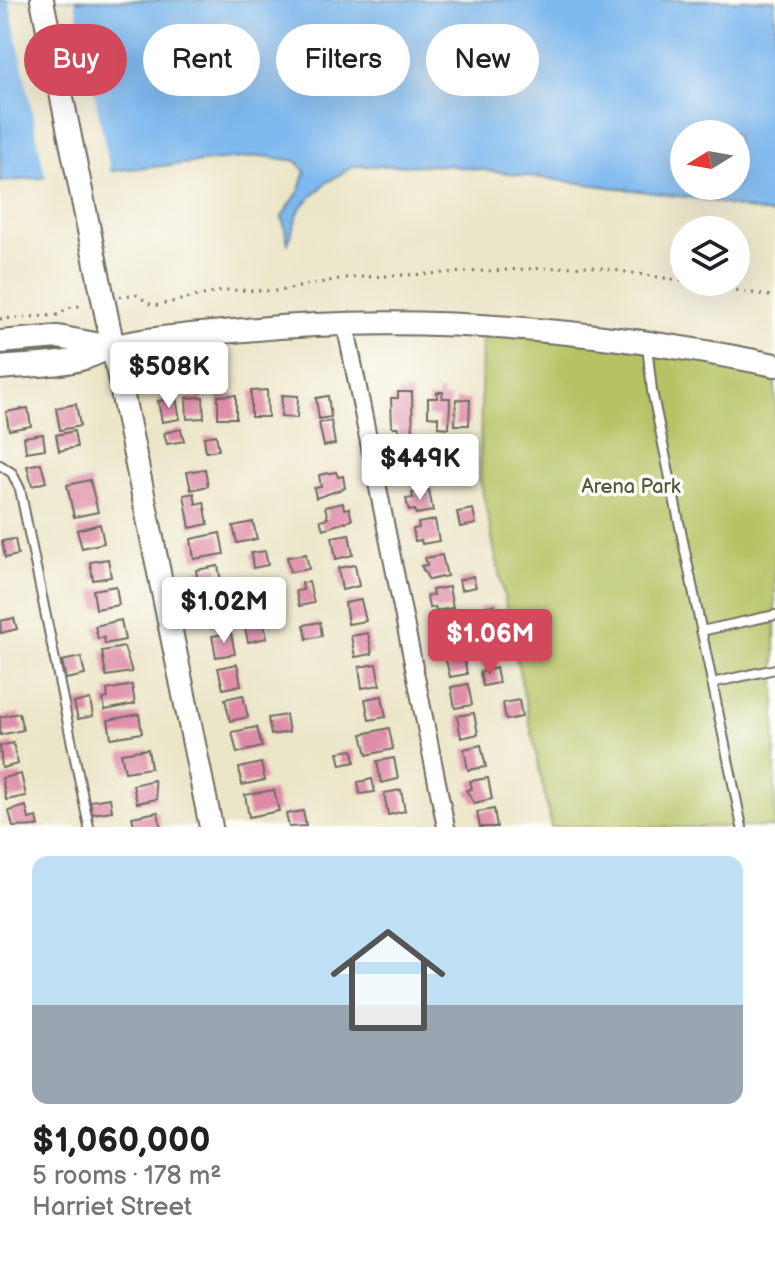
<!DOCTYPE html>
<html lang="en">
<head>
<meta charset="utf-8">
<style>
  body { margin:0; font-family:"Balsamiq Sans",sans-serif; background:#f6f6f6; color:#202124; height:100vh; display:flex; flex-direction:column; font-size:30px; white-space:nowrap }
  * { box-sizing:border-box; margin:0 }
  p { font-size:26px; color:#757577 }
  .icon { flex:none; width:44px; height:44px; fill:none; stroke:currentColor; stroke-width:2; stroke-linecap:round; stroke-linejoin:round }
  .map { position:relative; height:827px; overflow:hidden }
  .panel { display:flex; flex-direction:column; background:#fff; flex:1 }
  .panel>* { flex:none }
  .hud { position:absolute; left:24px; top:24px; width:728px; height:72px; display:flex; gap:16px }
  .needle { width:52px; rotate:259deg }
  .fabs { position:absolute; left:670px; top:120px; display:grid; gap:16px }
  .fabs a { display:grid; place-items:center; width:80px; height:80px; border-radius:50%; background:#fff; box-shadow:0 8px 32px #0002; font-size:40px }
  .price { position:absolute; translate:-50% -68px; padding:0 18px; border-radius:8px; background:#fff; color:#222; font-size:26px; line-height:52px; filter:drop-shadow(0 2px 4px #0008) }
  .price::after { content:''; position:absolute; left:50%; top:48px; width:24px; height:18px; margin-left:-12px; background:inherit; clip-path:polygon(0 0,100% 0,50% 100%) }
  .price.active { background:#d1495b; color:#fff }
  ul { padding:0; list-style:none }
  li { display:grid; align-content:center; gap:16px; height:424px; padding:0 32px }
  li span { display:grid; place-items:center; height:248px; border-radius:16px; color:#555 }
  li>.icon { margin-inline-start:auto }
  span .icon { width:144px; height:144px; fill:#fffc; stroke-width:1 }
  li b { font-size:34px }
  .chip { padding:0 28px; border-radius:36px; background:#fff; box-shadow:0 8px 32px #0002; font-size:28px; line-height:72px }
  .chip.active { background:#d1495b; color:#fff }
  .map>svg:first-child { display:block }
  .green { fill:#b6c264; stroke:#707648; stroke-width:2 }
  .water { fill:#7db8ee; stroke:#54728c; stroke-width:2; fill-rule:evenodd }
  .pier { fill:#ece6c9 }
  .building { fill:#df8ba8 }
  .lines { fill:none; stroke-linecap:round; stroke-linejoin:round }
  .lane-casing { stroke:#6f6c62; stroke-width:12 }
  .street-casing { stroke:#6f6c62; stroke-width:20 }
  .secondary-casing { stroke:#6f6c62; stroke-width:26 }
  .path { stroke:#6f6c62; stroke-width:3; stroke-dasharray:2 6; stroke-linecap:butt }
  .lane { stroke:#fff; stroke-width:8 }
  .street { stroke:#fff; stroke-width:16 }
  .secondary { stroke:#fff; stroke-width:22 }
  .labels { text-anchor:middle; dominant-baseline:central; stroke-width:7; stroke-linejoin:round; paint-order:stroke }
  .park-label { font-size:20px; fill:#55583c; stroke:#fdfcf7 }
</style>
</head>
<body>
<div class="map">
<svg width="775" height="827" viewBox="0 0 775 827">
  <rect width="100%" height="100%" fill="#fdfcf7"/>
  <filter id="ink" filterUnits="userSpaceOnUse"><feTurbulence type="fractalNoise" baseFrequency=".0125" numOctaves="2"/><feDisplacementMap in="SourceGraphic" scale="16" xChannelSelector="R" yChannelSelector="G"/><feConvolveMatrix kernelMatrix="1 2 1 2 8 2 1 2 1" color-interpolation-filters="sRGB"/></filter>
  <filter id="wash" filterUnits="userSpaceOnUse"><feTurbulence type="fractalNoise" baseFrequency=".006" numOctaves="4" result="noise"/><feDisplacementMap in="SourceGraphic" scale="32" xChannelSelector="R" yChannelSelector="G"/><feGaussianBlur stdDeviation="1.8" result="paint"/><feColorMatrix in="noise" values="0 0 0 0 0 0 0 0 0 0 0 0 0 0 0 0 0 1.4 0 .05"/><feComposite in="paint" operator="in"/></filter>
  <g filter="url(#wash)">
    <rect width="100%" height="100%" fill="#ece6c9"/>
    <path class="green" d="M482,328L775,365V827H551L480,479Z"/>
    <path class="water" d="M0,0H775V215L700,199L445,165L354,166L326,183L300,208L288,243L282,216L300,190L305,172L297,161L262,156L0,182ZM684,134H736V186H684Z"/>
    <path class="pier" d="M9,0H75L111,174L46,180Z"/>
    <g id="blocks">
      <path class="building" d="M267,390L268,417H251V391Z
        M398,392H412L413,442H398V427H392L391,398H398Z
        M437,392H443L442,398H450L449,428L438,427V417L428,416V398H437Z
        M236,395V418H218V396Z
        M282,395L298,396L297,418L281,417Z
        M328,396L331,417L319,419L316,398Z
        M203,397L204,418L187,419L186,398Z
        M176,398L180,419L162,422L158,401Z
        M456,399L470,400L469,425H455Z
        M76,404L80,426L60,430L56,408Z
        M28,408L31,426L9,430L6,412Z
        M331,421L335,444L324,446L319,423Z
        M181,429L184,441L167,444L164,433Z
        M74,431L77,447L59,451L56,435Z
        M43,434L45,449L26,452L24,437Z
        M216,435L219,450L206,452L204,437Z
        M462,446L465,461L449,464L446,448Z
        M423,457L427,478L410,481L409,477L403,478L401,466L407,465L406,460Z
        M41,463L46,482L32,486L27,466Z
        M205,469L208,486L191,490L187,472Z
        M336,472L338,477L343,476L345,488L316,498L314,488L321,487L319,475Z
        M90,480L98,512L74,517L67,485Z
        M429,490L433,511L416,514L415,510L409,511L406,499L413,498L412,493Z
        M194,493L196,504L204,502L208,524L190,528L184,495Z
        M343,503L344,509L349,508L352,520L323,529L320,520L328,518L325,507Z
        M473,509L476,524L460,527L457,512Z
        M435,520L439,541L422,544L421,540L415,541L413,529L419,528L418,523Z
        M253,522L257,539L237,543L233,526Z
        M100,524L104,543L82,548L77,530Z
        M220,533L224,554L194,559L191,539Z
        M349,534L353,555L336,559L332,537Z
        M15,539L18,555L5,558L2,541Z
        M265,551L268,565L253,568L251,553Z
        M306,554L309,569L290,572L287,557Z
        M442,555L447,576L429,580L421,566L427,565L425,558Z
        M108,559L111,577L93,580L90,562Z
        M355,565L359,586L342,590L338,568Z
        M218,566L222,586L199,590L196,570Z
        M473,576L476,587L461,590L459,580Z
        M309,582L314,603L299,606L296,591L303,590L302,583Z
        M270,584L274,602L253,606L249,588Z
        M116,586L119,605L96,609L93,590Z
        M449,587L453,608L436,611L435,607L429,608L427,596L433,595L432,590Z
        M228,596L233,621L211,626L206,600Z
        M361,600L366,621L348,624L345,603Z
        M494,605L497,621L482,624L479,608Z
        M14,618L17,629L1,633L0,621Z
        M121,620L125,640L105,644L104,637L98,639L95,626Z
        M263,620L267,638L248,642L244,624Z
        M456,621L460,643L443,646L439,625Z
        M320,622L322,636L307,639L304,625Z
        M231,633L235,654L216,657L212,636Z
        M368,633L372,654L355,657L351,636Z
        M124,647L132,672L106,676L102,651Z
        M463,653L467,674L450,677L445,656Z
        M81,657L85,675L66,679L62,661Z
        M237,664L241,685L223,689L218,668Z
        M376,664L380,685L362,688L359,667Z
        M496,668L499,683L483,686L480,672Z
        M468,684L472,705L455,708L451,687Z
        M132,685L135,704L105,710L103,699L108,698L107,690Z
        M243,695L248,717L230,721L225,699Z
        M382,696L386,717L369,720L365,699Z
        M90,699L93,716L78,719L74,703Z
        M519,700L522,717L506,720L503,703Z
        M19,713L23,730L0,735V717Z
        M474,713L478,734L461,738L457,716Z
        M139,714L142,733L111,738L108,720Z
        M286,715L289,732L271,735L268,718Z
        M257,727L262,747L237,753L232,732Z
        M389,728L393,749L367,755L362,734Z
        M13,743L18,764L2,768L0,746Z
        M481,745L486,767L468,770L464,749Z
        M148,749L151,768L125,772L121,753Z
        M353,750L355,762L341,765L338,752Z
        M394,758L398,779L381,783L377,761Z
        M261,763L265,780L242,785L239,768Z
        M21,774L26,796L6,800L2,778Z
        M488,778L492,799L474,803L466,790L472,789L470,781Z
        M372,779L375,792L360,794L358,782Z
        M154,780L157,799L137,803L133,785Z
        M274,790L279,811L249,817L245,795Z
        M401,790L405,811L388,815L384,793Z
        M110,798L112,811L92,814L90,801Z
        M26,806L29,819L37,817L39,826L13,827L9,811Z
        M494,809L497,827H480L477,812Z
        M303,811L306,826L289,827L286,814Z
        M158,812L161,827L134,825L132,817Z"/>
    </g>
  </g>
  <g filter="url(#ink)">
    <use href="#blocks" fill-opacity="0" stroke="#6f6c62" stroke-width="2"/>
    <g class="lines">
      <defs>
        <path id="lane" d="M647,345L652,391L742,827
          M0,465L12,473L20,489L89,827
          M701,631L775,615
          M712,683L775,669"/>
        <path id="street" d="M345,323L446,827"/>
        <path id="secondary" d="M42,0L211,827
          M0,342L58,337L111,347
          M0,368C27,365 58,366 84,358C94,355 103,350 112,347C154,337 202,334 245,330C421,313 602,330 775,365"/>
      </defs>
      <use href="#lane" class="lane-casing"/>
      <use href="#street" class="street-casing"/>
      <use href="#secondary" class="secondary-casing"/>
      <path class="path" d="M689,282L775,297
        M120,297L135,294L153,306L226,290L279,291L344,278L588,266L684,281
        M0,319L58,315L67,308L85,305"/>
      <use href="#lane" class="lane"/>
      <use href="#street" class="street"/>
      <use href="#secondary" class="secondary"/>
    </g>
  </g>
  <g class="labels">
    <g class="park-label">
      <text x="631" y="487">Arena Park</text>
    </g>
  </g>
</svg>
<div class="fabs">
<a><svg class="needle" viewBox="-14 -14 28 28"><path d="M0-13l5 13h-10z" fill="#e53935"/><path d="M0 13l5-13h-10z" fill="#757577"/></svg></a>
<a><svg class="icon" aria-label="layers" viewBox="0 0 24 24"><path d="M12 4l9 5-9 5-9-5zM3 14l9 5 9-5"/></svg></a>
</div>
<b class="price" style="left:169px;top:410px">$508K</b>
<b class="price" style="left:420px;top:502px">$449K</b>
<b class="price" style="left:224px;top:645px">$1.02M</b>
<b class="price active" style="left:490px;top:677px">$1.06M</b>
<div class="hud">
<a class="chip active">Buy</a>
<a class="chip">Rent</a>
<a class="chip">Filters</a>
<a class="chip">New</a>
</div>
</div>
<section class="panel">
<ul>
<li><span style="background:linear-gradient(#bfe0f5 60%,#9aa5b1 0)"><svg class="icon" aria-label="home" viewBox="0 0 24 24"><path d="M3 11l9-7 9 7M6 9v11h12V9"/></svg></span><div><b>$1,060,000</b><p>5 rooms · 178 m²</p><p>Harriet Street</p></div></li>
</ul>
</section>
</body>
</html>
